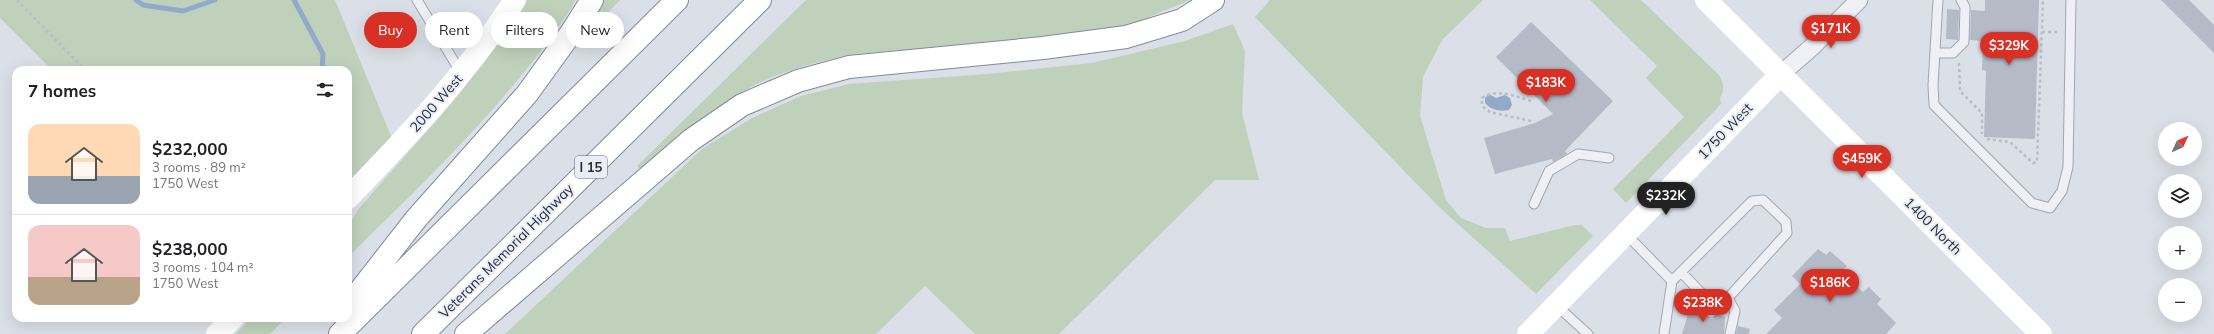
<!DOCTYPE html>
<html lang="en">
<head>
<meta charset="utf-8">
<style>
  body { margin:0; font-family:Mulish,sans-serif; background:#f6f6f6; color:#202124; height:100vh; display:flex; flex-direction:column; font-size:15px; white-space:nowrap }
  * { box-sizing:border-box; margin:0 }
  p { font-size:13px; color:#757577 }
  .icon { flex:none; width:22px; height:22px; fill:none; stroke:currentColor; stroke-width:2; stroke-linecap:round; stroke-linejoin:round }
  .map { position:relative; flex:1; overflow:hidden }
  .drawer { position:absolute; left:12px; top:66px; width:340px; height:256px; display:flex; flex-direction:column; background:#fff; border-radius:12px; box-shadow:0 4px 16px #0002 }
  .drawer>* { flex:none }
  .hud { position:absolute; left:364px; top:12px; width:380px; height:36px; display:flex; gap:8px }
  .needle { width:26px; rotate:45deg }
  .buttons { position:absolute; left:2158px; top:122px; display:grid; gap:8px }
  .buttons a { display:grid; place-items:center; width:44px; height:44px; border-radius:50%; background:#fff; box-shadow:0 4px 16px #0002; font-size:20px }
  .price { position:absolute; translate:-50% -34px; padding:0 9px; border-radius:14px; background:#d93025; color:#fff; font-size:13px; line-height:26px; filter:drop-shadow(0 1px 2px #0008) }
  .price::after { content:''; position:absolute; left:50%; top:24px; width:12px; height:9px; margin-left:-6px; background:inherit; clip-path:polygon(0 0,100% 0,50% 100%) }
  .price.selected { background:#222; color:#fff }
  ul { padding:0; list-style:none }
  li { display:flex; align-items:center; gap:12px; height:100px; padding:0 16px }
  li+li { border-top:1px solid #e0e0e0 }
  li span { display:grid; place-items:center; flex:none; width:112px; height:80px; border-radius:12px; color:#555 }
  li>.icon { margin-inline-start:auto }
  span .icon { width:48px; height:48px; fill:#fffc; stroke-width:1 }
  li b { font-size:17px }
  h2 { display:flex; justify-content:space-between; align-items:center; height:48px; padding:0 16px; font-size:17px }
  .tag { padding:0 14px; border-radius:18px; background:#fff; box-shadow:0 4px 16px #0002; font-size:14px; line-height:36px }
  .tag.selected { background:#d93025; color:#fff }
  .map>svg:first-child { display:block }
  .green { fill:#bfd1bb }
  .water { fill:#92aaca }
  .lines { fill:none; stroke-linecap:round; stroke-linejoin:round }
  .stream { stroke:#92aaca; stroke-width:5 }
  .building { fill:#b5bac7 }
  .lane-casing { stroke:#a0a6b1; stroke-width:11 }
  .street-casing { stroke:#a0a6b1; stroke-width:19 }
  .highway-casing { stroke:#818b9e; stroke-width:24 }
  .path { stroke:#b9bdc5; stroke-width:2.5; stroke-dasharray:3 3; stroke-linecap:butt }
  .lane { stroke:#eef0f5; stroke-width:9 }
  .street { stroke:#eef0f5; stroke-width:17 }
  .secondary { stroke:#fff; stroke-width:22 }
  .highway { stroke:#fff; stroke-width:22 }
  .labels { text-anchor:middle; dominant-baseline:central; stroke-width:4; stroke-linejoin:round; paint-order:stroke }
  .shield { fill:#eaeef4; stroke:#5f6675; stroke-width:1 }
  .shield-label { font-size:13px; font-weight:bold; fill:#242c3e }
  .street-label { font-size:14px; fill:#242c3e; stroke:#eaeef4 }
</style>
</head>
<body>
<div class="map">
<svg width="2214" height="334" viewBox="0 0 2214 334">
  <rect width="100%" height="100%" fill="#dbdfe7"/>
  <path class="green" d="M0,0H335L396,148L348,198V70H52L0,18Z
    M527,0H575L572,7C510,101 428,178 348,257V226L360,207L452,103L497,44Z
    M600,0H620L585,37L581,33Z
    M806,0H1190L1132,24L1081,34L848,55C819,62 789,69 761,82C717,103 679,140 641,170L637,166Z
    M1270,0H1483L1442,40L1423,77L1420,116L1446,200L1461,218L1486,228H1505L1510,241L1575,225H1582L1593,236L1536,294L1440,208L1255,17Z
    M1590,0H1641L1719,75C1724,84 1725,89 1720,98L1721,104L1626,203L1613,189L1684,117L1646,78L1657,66Z
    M1233,24L1245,51L1242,113L1259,180H1215L1059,334H975L925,286L876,334H505L702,149L752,118L801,96L849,84L987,74L1092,63L1185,41Z
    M251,318H286L270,334H236Z"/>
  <path class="water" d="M1489,94L1496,98L1505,95L1510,98L1512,105L1509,110C1500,112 1491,110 1485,103V98Z"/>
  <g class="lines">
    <path class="stream" d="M136,0L143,5L183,11L215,0
      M294,0L323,54L322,70"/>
  </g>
  <path class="building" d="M1985,0H2039L2035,139L1984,137L1986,71L1982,70L1983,41L1970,40L1971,10L1985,11Z
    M2161,0H2189L2214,25V53Z
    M1947,9L1959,10L1958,40L1946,39Z
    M1531,22L1613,101L1565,151L1567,154L1553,162L1552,159L1495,174L1484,138L1535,123L1553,114L1496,57Z
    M1818,249L1826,255L1830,251L1847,266L1841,271L1863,292L1869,287L1881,299L1877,304L1896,323L1886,334H1766L1782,318L1774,310L1800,284L1792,276Z
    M1690,307L1705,311V315L1709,319H1713L1717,314L1725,317L1724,334H1682Z
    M1738,326L1750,329L1749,334H1736Z"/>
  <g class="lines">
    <defs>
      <path id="lane" d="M417,0L461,73
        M1938,0L1933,85L1934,105L2032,203L2050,208L2062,191L2068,167L2071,0
        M1935,53H1953L1964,42L1965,7L1961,0
        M1534,204L1549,171L1578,154L1609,158
        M1625,233L1672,281L1664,334
        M1672,281L1752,201L1763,200L1786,222L1787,233L1728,298L1720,304L1709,301L1681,272
        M1728,298L1735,311L1730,334
        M1556,305L1588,334
        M1711,313L1714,302"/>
      <path id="street" d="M1781,74L1813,46L1859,0"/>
      <path id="highway" d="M348,306L416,219L527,94L571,33L592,0
        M340,334L677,0
        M423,334L760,0
        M466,334L691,140L742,105L798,81L849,67L1043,48L1126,37L1182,20L1213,0"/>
    </defs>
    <use href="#lane" class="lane-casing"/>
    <use href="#street" class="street-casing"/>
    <use href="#highway" class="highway-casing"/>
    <path class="path" d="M17,0L85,70
      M2042,32H2059
      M1959,63L1960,91L1982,113V134
      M1531,101C1514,96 1497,88 1482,98V106L1490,112L1531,121
      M1987,139L2010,142L2033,163L2037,162L2043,0"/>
    <use href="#lane" class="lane"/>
    <use href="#street" class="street"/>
    <path class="secondary" d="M1706,0L2041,334
      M348,198C409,135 467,73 515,0
      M217,334L233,318
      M1528,334L1781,74"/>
    <use href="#highway" class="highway"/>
  </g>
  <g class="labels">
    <rect class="shield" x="575" y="156" width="32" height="22" rx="3"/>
    <g class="shield-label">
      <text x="591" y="167">I 15</text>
    </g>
    <g class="street-label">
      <text transform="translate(436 103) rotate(-49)">2000 West</text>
      <text transform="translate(1725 131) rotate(-46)">1750 West</text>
      <text transform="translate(1933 226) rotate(45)">1400 North</text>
      <text transform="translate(506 251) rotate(-45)">Veterans Memorial Highway</text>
    </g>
  </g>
</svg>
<div class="buttons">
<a><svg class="needle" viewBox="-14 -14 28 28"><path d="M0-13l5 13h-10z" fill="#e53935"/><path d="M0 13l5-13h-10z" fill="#757577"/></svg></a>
<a><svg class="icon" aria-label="layers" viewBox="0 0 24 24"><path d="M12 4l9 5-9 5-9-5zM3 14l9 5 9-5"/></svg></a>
<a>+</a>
<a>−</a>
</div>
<b class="price" style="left:1831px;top:49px">$171K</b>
<b class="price" style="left:2009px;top:66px">$329K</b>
<b class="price" style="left:1546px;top:103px">$183K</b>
<b class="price" style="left:1862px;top:179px">$459K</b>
<b class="price selected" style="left:1666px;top:216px">$232K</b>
<b class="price" style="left:1830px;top:303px">$186K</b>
<b class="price" style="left:1703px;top:323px">$238K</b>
<div class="hud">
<a class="tag selected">Buy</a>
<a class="tag">Rent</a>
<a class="tag">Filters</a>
<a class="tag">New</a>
</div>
<section class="drawer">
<h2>7 homes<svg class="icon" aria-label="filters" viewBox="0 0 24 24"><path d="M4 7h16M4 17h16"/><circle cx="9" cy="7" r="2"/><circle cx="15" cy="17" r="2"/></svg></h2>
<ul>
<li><span style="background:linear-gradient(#ffd9b3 65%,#9aa5b1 0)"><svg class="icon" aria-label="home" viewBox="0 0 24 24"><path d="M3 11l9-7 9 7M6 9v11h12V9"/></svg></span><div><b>$232,000</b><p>3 rooms · 89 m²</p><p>1750 West</p></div></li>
<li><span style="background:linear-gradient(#f6c9c9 65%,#b9a48a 0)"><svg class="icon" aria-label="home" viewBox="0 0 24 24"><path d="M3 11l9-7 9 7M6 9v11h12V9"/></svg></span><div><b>$238,000</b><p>3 rooms · 104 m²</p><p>1750 West</p></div></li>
</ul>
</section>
</div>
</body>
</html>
